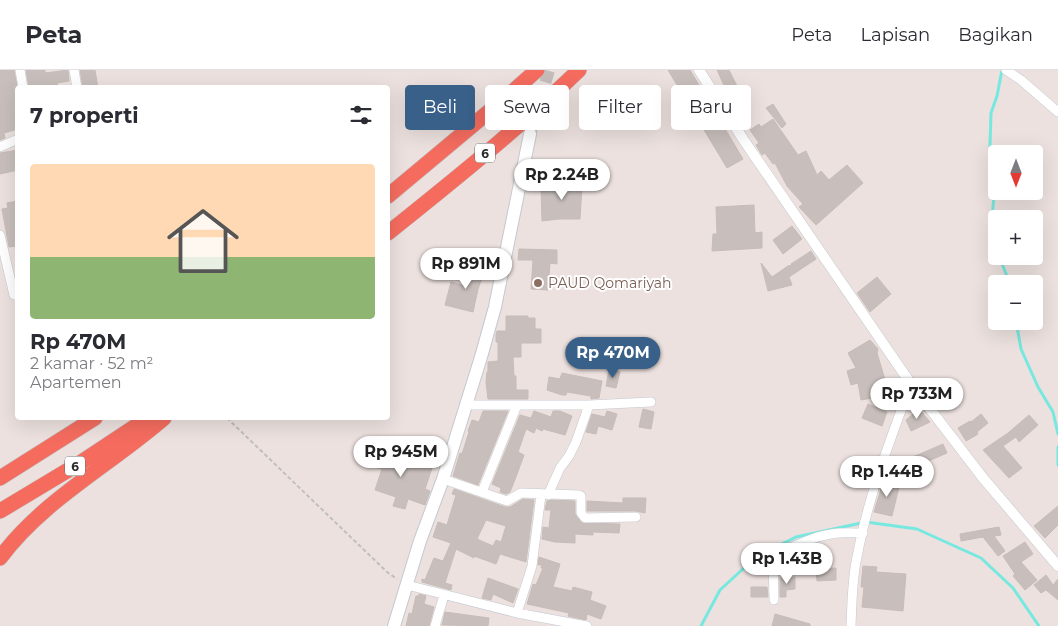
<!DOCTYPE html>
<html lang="id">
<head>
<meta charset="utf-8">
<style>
  body { margin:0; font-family:Montserrat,sans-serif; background:#f7f7f7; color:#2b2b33; height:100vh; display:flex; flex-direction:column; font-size:19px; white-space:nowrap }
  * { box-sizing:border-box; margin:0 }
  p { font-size:16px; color:#7c7c81 }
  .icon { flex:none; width:28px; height:28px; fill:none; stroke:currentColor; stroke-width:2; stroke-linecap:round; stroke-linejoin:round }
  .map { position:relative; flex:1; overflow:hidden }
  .drawer { position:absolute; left:15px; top:15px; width:375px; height:335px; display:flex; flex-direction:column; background:#fff; border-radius:5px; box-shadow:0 5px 20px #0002 }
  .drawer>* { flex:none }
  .hud { position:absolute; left:405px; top:15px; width:475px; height:45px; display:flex; gap:10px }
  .needle { width:32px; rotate:180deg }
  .tools { position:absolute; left:988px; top:75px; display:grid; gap:10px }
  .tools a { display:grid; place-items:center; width:55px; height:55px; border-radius:5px; background:#fff; box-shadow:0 5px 20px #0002; font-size:25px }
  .price { position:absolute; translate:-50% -42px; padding:0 11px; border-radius:18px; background:#fff; color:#222; font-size:16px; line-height:32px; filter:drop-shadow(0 1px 2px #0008) }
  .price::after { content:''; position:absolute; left:50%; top:30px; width:15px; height:11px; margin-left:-8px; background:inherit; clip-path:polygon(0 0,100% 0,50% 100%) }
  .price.active { background:#386088; color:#fff }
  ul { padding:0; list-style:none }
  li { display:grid; align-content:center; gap:10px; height:265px; padding:0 15px }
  li span { display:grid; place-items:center; height:155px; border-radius:5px; color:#555 }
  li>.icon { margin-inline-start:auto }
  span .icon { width:90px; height:90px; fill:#fffc; stroke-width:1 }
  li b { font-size:21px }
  h2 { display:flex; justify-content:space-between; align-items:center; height:60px; padding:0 15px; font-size:21px }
  .tag { padding:0 18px; border-radius:5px; background:#fff; box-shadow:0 5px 20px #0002; font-size:18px; line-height:45px }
  .tag.active { background:#386088; color:#fff }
  header { display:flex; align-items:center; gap:30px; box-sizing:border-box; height:70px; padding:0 25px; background:#fff; border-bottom:1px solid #e1e1e2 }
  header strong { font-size:24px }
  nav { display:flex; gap:28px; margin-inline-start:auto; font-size:18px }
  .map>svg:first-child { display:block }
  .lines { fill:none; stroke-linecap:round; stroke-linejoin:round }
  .stream { stroke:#76e8df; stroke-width:3 }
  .building { fill:#c8bfbc; stroke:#c7bcb7; fill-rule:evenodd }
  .secondary-tunnel { stroke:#c5bdba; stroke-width:12; stroke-dasharray:12 6; stroke-linecap:butt }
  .minor-casing { stroke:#c2c9d1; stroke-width:10 }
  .tertiary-casing { stroke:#c2c9d1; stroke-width:11 }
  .secondary-casing { stroke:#c2c9d1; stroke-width:14 }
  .motorway-casing { stroke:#bfbfbf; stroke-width:16 }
  .path { stroke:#bfbfbf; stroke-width:2; stroke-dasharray:4 2.5; stroke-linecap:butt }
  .minor { stroke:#fff; stroke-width:9 }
  .tertiary { stroke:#fff; stroke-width:10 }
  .secondary { stroke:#fff; stroke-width:12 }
  .motorway { stroke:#f56c5f; stroke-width:15 }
  .education-dot { fill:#8d6e63; stroke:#fff; stroke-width:2 }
  .labels { text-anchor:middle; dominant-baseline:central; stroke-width:4; stroke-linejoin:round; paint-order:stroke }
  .shield { fill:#fff; stroke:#6b6b6b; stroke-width:1 }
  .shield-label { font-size:12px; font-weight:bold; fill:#2b2b2b }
  .education-label { font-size:14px; fill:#785e54; stroke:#fff; text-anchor:start }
</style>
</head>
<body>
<header>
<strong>Peta</strong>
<nav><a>Peta</a><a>Lapisan</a><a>Bagikan</a></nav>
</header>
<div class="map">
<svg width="1058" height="556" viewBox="0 0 1058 556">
  <rect width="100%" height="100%" fill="#ece1de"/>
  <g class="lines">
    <path class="stream" d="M996,180L991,159L994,126L990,75L991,43L997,26L1002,0
      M999,186L1010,214
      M1016,251L1021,279L1038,317L1053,342L1058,364
      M1058,377V395
      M701,556L720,520L756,487L796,467L866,452L917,459L981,488L1013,518L1039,556"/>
  </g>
  <path class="building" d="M0,0H14L18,21V59L4,63L5,68L0,70Z
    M26,0H45V3L68,0L69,11L57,13L58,16L49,18H29Z
    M80,0H95L98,18H83Z
    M668,0H690L743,89L727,98Z
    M717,0H729L737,16L727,22Z
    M773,34L786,54L782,58L766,38Z
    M773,49L798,85L806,81L817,105L821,101L829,110L847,95L863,113L816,155L799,137L803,134L787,116L775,93L773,94L765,83L762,85L756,75L759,73L750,60L759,54L761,57Z
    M18,80V100L0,104V83Z
    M561,99H568V114L582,115L580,149H559L542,151L541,119L560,118Z
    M18,131V167H16L17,176L9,177L2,139L8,138L7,133Z
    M754,135L755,163L762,162V178L712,181L713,164H717L716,137Z
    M792,156L802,169L783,184L773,170Z
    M519,179L557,180V194L550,193L548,220L531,219L533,190H518Z
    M811,181L816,189L789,207L792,215L768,221L761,193L772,207L788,196L792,195L791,194Z
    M473,192L486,197L478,219L473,242L445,235L451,212L465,216Z
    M877,207L891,224L870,242L857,223Z
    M506,246H528V248H535V259H541V273H521V287H513L514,306H516V320H528V329H488L486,312L487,302H488V292L498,291V272H496V265L497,261H506Z
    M870,270L878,279L877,283L886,313L897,311L900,323L861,330L858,313L851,315L847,301L856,298L848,283Z
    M609,300L620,302L616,318L606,316Z
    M562,303L602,311L599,328L591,329V326L567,322L566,325H562L547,320L549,307L560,309Z
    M868,334L887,342L882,356L862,348Z
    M643,339L654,342L651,359L639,357Z
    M919,339L930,352L911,361L906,350Z
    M483,341H508L478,415L453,406L460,383L462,384L469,362L468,361L472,350L479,352Z
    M534,341L551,347L553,341H560L572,346L565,365L543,359L542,361L536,358L534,363L526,359L518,382L524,385L516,407L510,422L506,424L500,422L501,418L492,414L520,345L531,348Z
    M607,341L617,344L612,360L598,356L596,364L586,362L592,344L605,347Z
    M981,344L988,353L977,362L978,364L966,371L958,358L970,351L971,352Z
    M1029,345L1038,355L1019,372L1016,367L1003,376L1022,398L1009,408L983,380L1008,363Z
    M943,374L947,383L910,399L906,390Z
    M370,379L432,398L425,419L430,421L425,435L408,429L405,439L393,436L396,427L375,420L382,399L365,394Z
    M884,409L900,413L892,446L874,442Z
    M454,419L505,437H510L523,429L534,430L526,492L500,484L496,494L474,486V488L456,479L445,513L452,515L451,520L422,512V509L425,510L434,488L443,491L451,473L433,467L438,452L447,455L456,425L452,424ZM486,450L506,456L501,472L496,470L493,476L477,469Z
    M623,428H646L645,443L636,441H587V431L623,433Z
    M551,430L575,431V444L582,453L620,454L619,463L593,462V465L575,464V473L555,472L542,469L543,457L549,458L551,440H545L547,431Z
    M1058,436V455L1045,468L1034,456Z
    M999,457L1001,465L994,466L1005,481L998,486L983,467L961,471L960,464Z
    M1025,472L1033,484L1021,492L1037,510L1025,520L1013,506L1015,504L1003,486Z
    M797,486H808V502H798Z
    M539,487L560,494L553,517L572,521L573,517L592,522L590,530L606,536L601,549L587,544L586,550L568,546L569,543L527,534L533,514L536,515L543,498H541L542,495H538Z
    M863,496L877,497L876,502L906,504L903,541L862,537L864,517H861Z
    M836,498V510L817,511L816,499Z
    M1046,505L1053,515L1058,509V530L1046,520L1041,523L1034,515Z
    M795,507V519L786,520V527H780V508Z
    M488,508L518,519L513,533L493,524L491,530L482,528Z
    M751,517H767L768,527H751Z
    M419,524L426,526L424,534L434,537L429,556H406L409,543L412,544L416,526H419Z
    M445,542L489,548L488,556L442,555Z
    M775,544L810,554V556H772Z"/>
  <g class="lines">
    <path class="secondary-tunnel" d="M530,64L549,0"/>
    <defs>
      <path id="minor" d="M20,0L23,18
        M74,0L77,18
        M1006,0L1021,10L1058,42
        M0,77L18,69
        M0,165L14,225
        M466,335H589L651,332
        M443,409L507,431L521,423L579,425L581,426V443L585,448L636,447
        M482,422L517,335
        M548,425L560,398L569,386L576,372L589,335
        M407,515L517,543L587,556
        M774,530L773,486C792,478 810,467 831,464C841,462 852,463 863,463
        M517,543L532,496L541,425
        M435,556L444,525
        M851,556C852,533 852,509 857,487C868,427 890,370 911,314"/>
      <path id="tertiary" d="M699,0L743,69L911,314L983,408L1058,496"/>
      <path id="secondary" d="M394,556L420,471L443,409L481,287L495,237L530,64"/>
      <path id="motorway" d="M388,126L510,24L537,0
        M388,163C453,111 519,58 579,0
        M0,408L95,348
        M0,441L80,393L148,348
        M0,488C43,430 110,395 164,348"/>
    </defs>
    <use href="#minor" class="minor-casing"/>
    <use href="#tertiary" class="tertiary-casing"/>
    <use href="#secondary" class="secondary-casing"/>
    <use href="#motorway" class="motorway-casing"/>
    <path class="path" d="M227,348L387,502L397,509"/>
    <use href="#minor" class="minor"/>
    <use href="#tertiary" class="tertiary"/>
    <use href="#secondary" class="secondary"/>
    <use href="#motorway" class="motorway"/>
  </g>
  <circle class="education-dot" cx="538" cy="213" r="5"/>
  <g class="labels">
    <g class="shield">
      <rect x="475" y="73.5" width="20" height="19" rx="4"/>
      <rect x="65" y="386.5" width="20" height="19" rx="4"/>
    </g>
    <g class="shield-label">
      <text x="485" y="83">6</text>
      <text x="75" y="396">6</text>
    </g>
    <g class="education-label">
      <text x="548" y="213">PAUD Qomariyah</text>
    </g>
  </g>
</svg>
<div class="tools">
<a><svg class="needle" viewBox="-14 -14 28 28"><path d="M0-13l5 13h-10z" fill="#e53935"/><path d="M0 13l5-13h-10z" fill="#7c7c81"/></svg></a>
<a>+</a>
<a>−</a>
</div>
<b class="price" style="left:562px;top:131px">Rp 2.24B</b>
<b class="price" style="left:466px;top:220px">Rp 891M</b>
<b class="price active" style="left:613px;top:309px">Rp 470M</b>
<b class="price" style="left:917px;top:350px">Rp 733M</b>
<b class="price" style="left:401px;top:408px">Rp 945M</b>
<b class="price" style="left:887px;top:428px">Rp 1.44B</b>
<b class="price" style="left:787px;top:515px">Rp 1.43B</b>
<div class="hud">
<a class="tag active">Beli</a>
<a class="tag">Sewa</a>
<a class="tag">Filter</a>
<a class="tag">Baru</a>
</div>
<section class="drawer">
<h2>7 properti<svg class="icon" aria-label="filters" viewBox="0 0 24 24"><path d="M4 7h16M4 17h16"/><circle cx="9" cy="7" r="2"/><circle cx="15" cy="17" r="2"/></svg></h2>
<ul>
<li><span style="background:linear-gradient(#ffd9b3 60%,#8fb573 0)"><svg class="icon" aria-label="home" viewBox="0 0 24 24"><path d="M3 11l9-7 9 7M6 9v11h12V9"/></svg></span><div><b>Rp 470M</b><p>2 kamar · 52 m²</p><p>Apartemen</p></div></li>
</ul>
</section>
</div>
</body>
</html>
